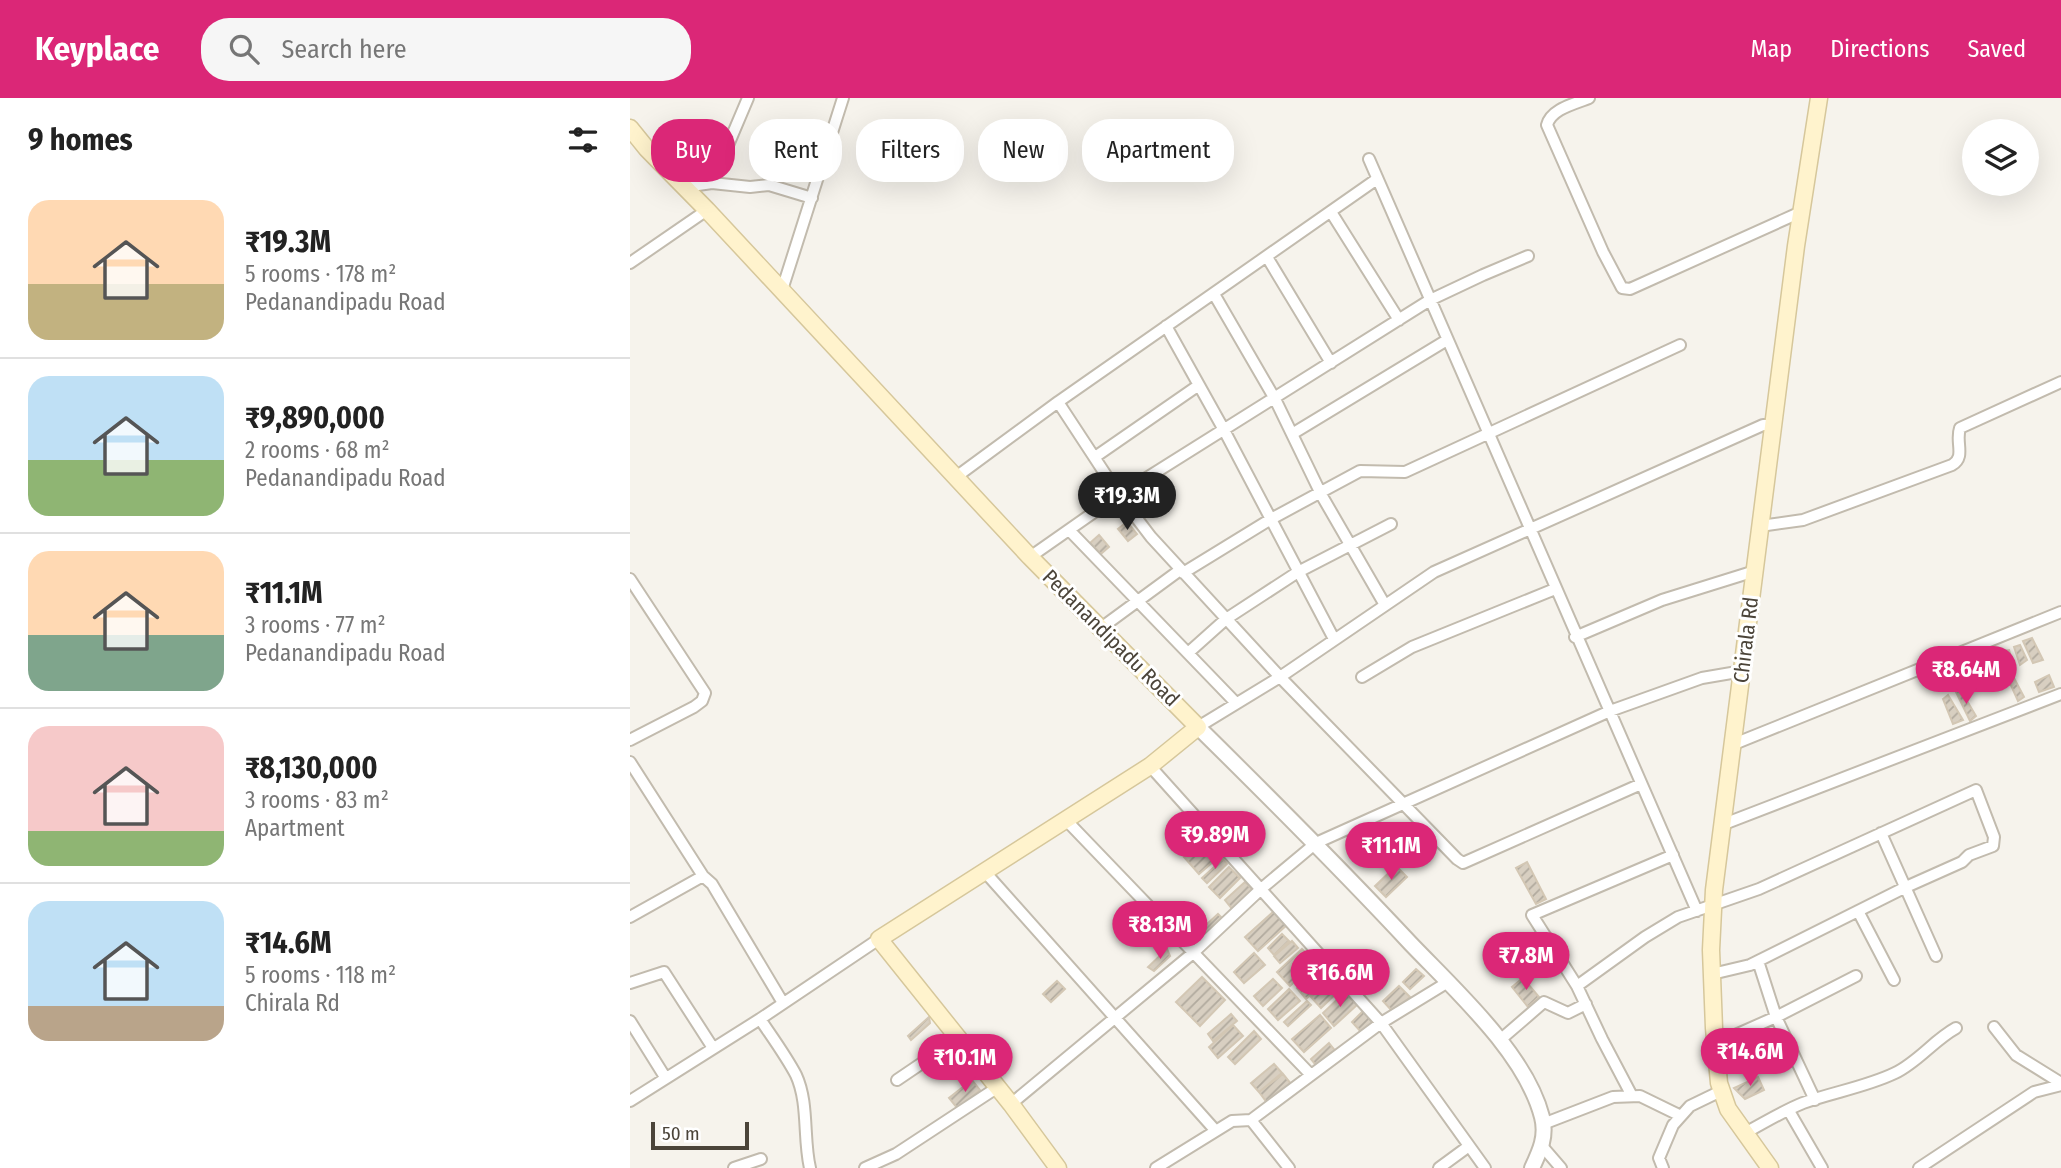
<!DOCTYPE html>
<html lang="en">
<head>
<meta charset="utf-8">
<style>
  body { margin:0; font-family:"Fira Sans Condensed",sans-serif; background:#f6f6f6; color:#222; height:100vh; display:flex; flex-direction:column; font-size:26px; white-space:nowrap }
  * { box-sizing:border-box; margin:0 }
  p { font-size:23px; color:#767676 }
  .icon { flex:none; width:38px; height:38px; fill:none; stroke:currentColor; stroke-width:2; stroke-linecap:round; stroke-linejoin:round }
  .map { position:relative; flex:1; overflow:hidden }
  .drawer { display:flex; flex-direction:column; background:#fff; width:630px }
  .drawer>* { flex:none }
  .top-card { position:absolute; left:21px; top:21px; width:665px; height:63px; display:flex; gap:14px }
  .tools { position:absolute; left:1332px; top:21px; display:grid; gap:14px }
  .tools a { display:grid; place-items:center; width:77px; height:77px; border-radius:50%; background:#fff; box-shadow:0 7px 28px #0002; font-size:35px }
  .scale { position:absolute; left:21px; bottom:18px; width:98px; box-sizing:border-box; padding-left:7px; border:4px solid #4b4439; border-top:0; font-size:19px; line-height:24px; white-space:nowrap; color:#4b4439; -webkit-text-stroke:5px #fff; paint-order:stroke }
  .price { position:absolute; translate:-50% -60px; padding:0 16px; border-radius:24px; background:#db2777; color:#fff; font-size:23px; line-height:46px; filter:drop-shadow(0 2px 4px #0008) }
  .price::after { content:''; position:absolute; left:50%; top:42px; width:21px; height:16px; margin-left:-10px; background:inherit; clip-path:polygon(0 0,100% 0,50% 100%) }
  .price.selected { background:#222; color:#fff }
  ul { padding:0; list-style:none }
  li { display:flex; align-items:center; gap:21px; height:175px; padding:0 28px }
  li+li { border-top:2px solid #e0e0e0 }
  li span { display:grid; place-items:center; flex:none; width:196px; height:140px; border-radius:21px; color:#555 }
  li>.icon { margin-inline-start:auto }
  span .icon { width:84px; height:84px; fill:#fffc; stroke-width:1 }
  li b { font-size:30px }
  h2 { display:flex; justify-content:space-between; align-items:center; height:84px; padding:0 28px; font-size:30px }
  .tag { padding:0 24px; border-radius:28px; background:#fff; box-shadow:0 7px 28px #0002; font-size:24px; line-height:63px }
  .tag.selected { background:#db2777; color:#fff }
  header { display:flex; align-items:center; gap:42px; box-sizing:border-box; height:98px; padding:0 35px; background:#db2777; color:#fff }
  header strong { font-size:33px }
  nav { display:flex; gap:38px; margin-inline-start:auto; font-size:24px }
  .search { width:490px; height:63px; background:#f6f6f6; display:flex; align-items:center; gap:18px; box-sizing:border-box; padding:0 24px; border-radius:28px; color:#767676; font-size:26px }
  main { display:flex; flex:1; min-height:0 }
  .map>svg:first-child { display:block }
  .building { fill:url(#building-hatch); stroke:#d3c7b4; stroke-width:2 }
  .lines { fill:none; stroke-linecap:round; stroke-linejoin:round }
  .minor-casing { stroke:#c2bbae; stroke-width:14 }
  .tertiary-casing { stroke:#c2bbae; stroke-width:18 }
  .secondary-casing { stroke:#d6c79b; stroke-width:19 }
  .minor { stroke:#fff; stroke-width:10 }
  .tertiary { stroke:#fff; stroke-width:14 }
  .secondary { stroke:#fff3cd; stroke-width:16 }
  .labels { text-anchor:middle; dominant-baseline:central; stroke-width:6; stroke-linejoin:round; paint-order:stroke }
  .street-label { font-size:21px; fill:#4b4439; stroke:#fff }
</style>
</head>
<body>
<header>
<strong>Keyplace</strong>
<div class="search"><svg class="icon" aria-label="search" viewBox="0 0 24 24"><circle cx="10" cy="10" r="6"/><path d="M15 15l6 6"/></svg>Search here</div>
<nav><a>Map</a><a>Directions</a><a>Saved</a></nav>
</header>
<main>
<section class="drawer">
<h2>9 homes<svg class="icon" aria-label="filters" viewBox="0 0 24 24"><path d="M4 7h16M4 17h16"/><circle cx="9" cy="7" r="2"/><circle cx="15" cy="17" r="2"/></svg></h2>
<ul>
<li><span style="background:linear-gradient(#ffd9b3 60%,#c2b280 0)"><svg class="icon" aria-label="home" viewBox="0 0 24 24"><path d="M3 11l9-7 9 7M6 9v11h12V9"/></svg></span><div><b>₹19.3M</b><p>5 rooms · 178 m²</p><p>Pedanandipadu Road</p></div></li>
<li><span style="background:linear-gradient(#bfe0f5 60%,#8fb573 0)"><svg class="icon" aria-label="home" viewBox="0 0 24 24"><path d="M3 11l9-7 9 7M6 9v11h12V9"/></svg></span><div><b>₹9,890,000</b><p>2 rooms · 68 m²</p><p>Pedanandipadu Road</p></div></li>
<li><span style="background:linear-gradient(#ffd9b3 60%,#7fa58c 0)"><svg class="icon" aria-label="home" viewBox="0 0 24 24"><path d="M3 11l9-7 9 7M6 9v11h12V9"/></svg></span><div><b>₹11.1M</b><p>3 rooms · 77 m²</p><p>Pedanandipadu Road</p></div></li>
<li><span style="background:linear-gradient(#f6c9c9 75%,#8fb573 0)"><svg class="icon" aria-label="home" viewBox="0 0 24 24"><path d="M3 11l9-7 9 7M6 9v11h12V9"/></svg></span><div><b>₹8,130,000</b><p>3 rooms · 83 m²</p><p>Apartment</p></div></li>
<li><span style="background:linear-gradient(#bfe0f5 75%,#b9a48a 0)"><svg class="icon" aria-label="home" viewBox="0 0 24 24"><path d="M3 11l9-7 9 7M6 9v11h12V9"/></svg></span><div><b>₹14.6M</b><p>5 rooms · 118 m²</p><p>Chirala Rd</p></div></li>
</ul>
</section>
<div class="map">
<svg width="1431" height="1070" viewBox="0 0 1431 1070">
  <defs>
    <pattern id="building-hatch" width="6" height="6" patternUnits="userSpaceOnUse" patternTransform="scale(1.75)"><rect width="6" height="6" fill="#d8cfc1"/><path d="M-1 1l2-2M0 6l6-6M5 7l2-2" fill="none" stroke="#b1aa9e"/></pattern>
  </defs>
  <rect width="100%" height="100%" fill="#f6f3ec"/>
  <path class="building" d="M497,424L507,436L498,443L488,431Z
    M469,437L479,449L471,456L460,445Z
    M1402,540L1413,562L1403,565L1393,543Z
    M1390,547L1397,562L1390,567L1384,549Z
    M1379,552L1383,566L1372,570L1366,554Z
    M1362,554V563L1348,568L1346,562Z
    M1338,565L1344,583L1334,586L1328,572Z
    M1419,577L1424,589L1409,594L1405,584Z
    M1384,580L1394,599L1388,603L1379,583Z
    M1330,591L1346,618L1340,623L1326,594Z
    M1318,597L1333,622L1323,626L1313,601Z
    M576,740L591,757L569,776L554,759Z
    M593,761L597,766L577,785L572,780Z
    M897,764L916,801L906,806L886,770Z
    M766,768L777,779L756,799L745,788Z
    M599,769L610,780L590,800L579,789Z
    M615,784L624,793L603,812L595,802Z
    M644,813L657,827L628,853L615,839Z
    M588,816L594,822L572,844L565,837Z
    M652,836L659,843L644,857L638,850Z
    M662,843L668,850L650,865L644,858Z
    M537,851L540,858L524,873L518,869Z
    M672,851L685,864L660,888L647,874Z
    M624,855L635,867L614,885L604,874Z
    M692,867L702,877L676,901L667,890Z
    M786,871L794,878L780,891L773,884Z
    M572,879L595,902L570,928L546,904Z
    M893,880L909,899L898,909L882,889Z
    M643,881L652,890L633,908L624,898Z
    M700,881L710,892L691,910L681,899Z
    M427,883L435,891L421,904L413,896Z
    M769,888L780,899L763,914L753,903Z
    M659,891L670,903L648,922L638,911Z
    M715,894L727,907L704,928L693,915Z
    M677,903L681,907L658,928L654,924Z
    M733,913L744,925L733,936L722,924Z
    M601,916L607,923L583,943L578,936Z
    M690,917L701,930L674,954L662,941Z
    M299,919L300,925L281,942L278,938Z
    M603,927L613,938L588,960L579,949Z
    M624,933L631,941L605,966L598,959Z
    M699,945L707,955L689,971L681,961Z
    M644,966L652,975L629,994L621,985Z
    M653,976L662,987L638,1006L629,994Z
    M1128,979L1134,992L1115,1001L1104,990Z
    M342,982L350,992L328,1011L319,1000Z"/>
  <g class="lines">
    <defs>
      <path id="minor" d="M959,0C944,6 921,11 917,27L973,154L992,190L1000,191L1171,114
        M739,61L1067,813
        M82,85L120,89L139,87L182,100
        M54,89L82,85L118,0
        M701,114L769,222
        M637,159L701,265
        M0,165L77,112
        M152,192L213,0
        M584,196L645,301L692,398L755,507
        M536,228L594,332L704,541
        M428,304L489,397L521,439L650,579L827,761L833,765L1011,686
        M662,336L817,242
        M465,359L569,287
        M326,379L428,304L747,81
        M1130,428L1173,422L1322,367C1336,359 1325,344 1330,330L1431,284
        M439,432L606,605
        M400,459L480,403L800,202L853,177L898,158
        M553,475L641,421L730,373L775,374L1050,247
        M0,481L75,595L72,603L64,609L0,642
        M471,530L550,472
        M945,539L1032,502L1125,473
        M558,555L596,521L668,474L761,426
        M732,579L782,549L925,491
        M568,629L650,579L804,474L1133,327H1143
        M1104,646L1431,514
        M0,664L73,778L82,786L153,905
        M520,668L751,925L855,1070
        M436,722L681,977
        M1094,726L1431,596
        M1251,735L1306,858
        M355,774L585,1032
        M1228,813L1264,882
        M0,819L73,778
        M1128,863L1146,919L1185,1002
        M0,885L34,874L83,950
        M947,888L1015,839L1048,819L1129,791L1346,692L1364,739L1363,748L1339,757L1332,764L1276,789L1120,867L1082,876
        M130,921C142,939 156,958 166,977C179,1005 173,1041 180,1070
        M0,923L35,979
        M1364,929L1386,957L1431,985
        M870,942L914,904L938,915L956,906
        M1085,946L1146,919L1226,878
        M267,982L329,940
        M1002,998L972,941L947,888L902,817L1043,757
        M0,1003L130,921L249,841
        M381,1006L563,855L631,791L686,745L980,613L1072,580L1113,573
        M1159,1013L1192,1070
        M621,1022L659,1070
        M913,1026L983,999L1010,998L1051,1018
        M1115,1035C1134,1025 1153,1013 1173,1005C1203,994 1236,989 1265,975C1288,964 1304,942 1326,930
        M912,1048L931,1070
        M104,1070L131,1061
        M235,1070L266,1056L368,989
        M526,1070L602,1023L621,1022L751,925L818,884
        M809,1070L839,1048
        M1033,1070L1029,1060L1043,1027L1060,1008L1091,993
        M1289,1070L1404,994L1431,987"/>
      <path id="tertiary" d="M568,629C640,700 712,772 781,846C825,892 896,956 912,1019C917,1038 910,1053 902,1070"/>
      <path id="secondary" d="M0,30L17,51L77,112L400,459L568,629L520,668L249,841L381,1006L428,1070
        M1140,1070L1098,1011L1089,985L1084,930L1081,852L1084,792L1166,148L1189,0"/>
    </defs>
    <use href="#minor" class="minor-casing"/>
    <use href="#tertiary" class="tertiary-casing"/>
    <use href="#secondary" class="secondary-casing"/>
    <use href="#minor" class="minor"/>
    <use href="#tertiary" class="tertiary"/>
    <use href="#secondary" class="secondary"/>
  </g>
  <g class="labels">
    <g class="street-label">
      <text transform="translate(481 540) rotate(45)">Pedanandipadu Road</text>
      <text transform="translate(1116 542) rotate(-83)">Chirala Rd</text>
    </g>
  </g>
</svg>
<div class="tools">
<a><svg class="icon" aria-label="layers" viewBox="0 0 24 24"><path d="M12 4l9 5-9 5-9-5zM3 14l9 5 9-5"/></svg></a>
</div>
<div class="scale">50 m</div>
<b class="price selected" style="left:497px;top:434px">₹19.3M</b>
<b class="price" style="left:1336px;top:608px">₹8.64M</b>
<b class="price" style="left:585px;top:773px">₹9.89M</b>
<b class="price" style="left:761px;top:784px">₹11.1M</b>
<b class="price" style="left:530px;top:863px">₹8.13M</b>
<b class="price" style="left:896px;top:894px">₹7.8M</b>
<b class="price" style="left:710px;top:911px">₹16.6M</b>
<b class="price" style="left:1120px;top:990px">₹14.6M</b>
<b class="price" style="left:335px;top:996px">₹10.1M</b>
<div class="top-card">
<a class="tag selected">Buy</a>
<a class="tag">Rent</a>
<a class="tag">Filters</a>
<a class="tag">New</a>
<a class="tag">Apartment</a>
</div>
</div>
</main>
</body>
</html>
